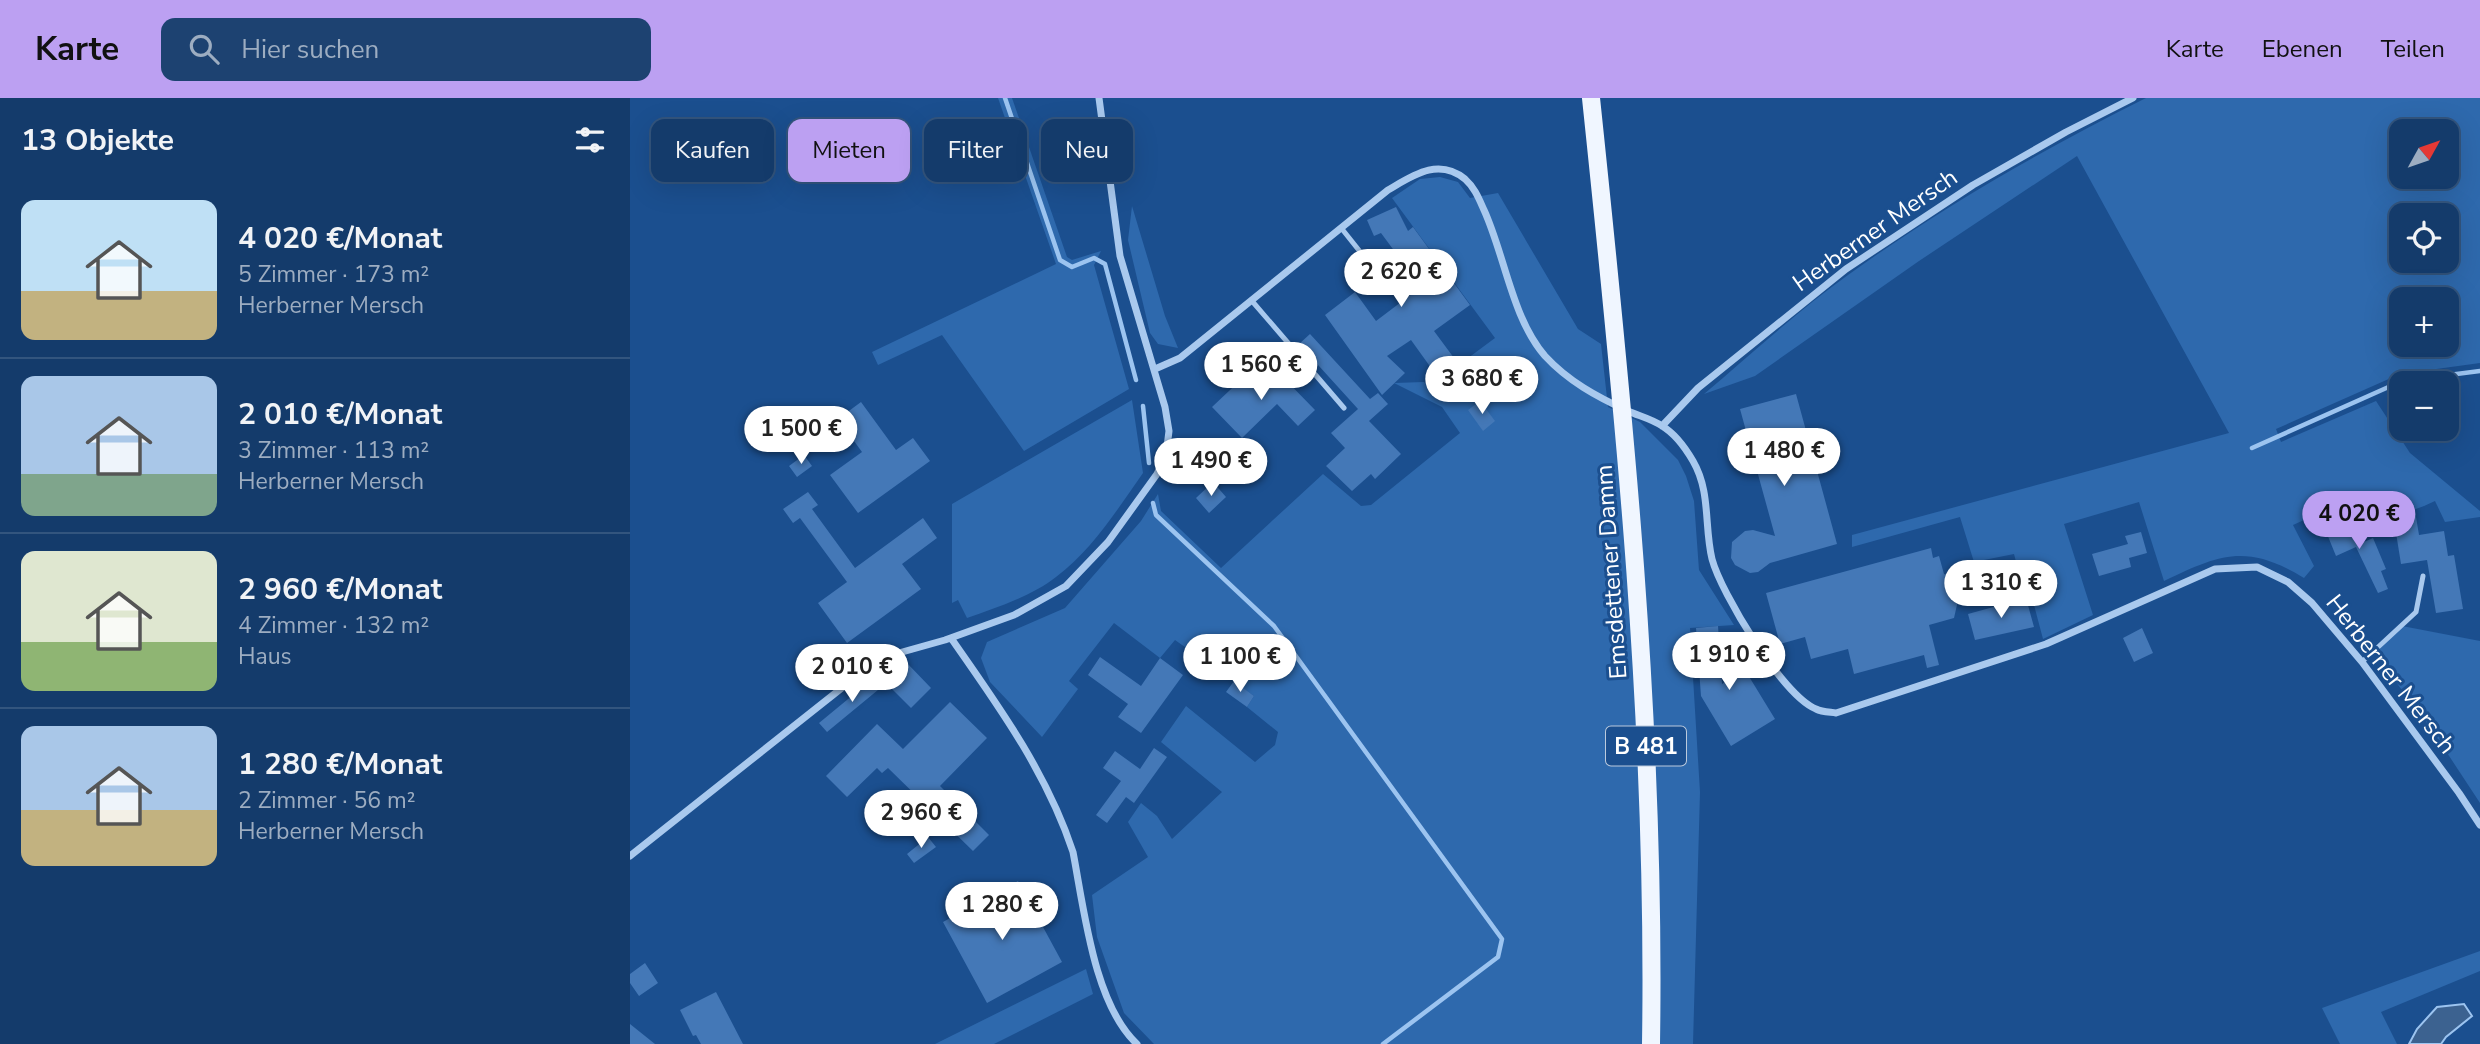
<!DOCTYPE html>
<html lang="de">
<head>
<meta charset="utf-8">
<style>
  body { margin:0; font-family:"Nunito Sans",sans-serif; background:#1d4271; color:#f1f3f6; height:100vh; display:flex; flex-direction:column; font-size:26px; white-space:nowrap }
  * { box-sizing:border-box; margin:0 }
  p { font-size:23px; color:#9dadc1 }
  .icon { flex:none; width:38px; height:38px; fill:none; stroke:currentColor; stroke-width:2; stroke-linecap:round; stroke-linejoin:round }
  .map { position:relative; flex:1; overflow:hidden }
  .side { display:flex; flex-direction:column; background:#143b6b; width:630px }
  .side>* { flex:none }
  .guide { position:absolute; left:21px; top:21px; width:665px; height:63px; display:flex; gap:14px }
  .needle { width:46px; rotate:50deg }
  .tools { position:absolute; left:1759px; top:21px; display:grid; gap:14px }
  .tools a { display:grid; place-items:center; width:70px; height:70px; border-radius:14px; background:#143b6b; box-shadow:0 7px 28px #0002,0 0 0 2px #33557e; font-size:35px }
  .price { position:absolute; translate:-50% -60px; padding:0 16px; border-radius:24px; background:#fff; color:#222; font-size:23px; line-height:46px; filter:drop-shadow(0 2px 4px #0008) }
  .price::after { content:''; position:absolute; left:50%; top:42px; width:21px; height:16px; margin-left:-10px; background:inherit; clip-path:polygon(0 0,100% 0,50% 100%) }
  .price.active { background:#bca0f2; color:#111 }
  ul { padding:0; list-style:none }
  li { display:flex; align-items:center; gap:21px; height:175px; padding:0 21px }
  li+li { border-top:2px solid #33557e }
  li span { display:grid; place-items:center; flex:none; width:196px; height:140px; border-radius:14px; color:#555 }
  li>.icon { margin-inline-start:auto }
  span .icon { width:84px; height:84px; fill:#fffc; stroke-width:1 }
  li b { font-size:30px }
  h2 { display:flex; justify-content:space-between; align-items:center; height:84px; padding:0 21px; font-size:30px }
  .pill { padding:0 24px; border-radius:14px; background:#143b6b; box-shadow:0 7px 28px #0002,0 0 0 2px #33557e; font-size:24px; line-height:63px }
  .pill.active { background:#bca0f2; color:#111 }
  header { display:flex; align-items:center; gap:42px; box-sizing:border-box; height:98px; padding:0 35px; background:#bca0f2; color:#111 }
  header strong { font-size:33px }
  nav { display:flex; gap:38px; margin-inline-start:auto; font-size:24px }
  .search { width:490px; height:63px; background:#1d4271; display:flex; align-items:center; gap:18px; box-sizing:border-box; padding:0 24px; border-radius:14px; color:#9dadc1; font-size:26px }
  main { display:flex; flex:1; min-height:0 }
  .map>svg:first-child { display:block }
  .green { fill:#2e69ad; fill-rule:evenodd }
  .water { fill:#3c6290; stroke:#9cc4f0; stroke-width:2 }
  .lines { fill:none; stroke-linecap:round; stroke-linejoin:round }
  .stream { stroke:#9cc4f0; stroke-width:4.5 }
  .building { fill:#4478b7 }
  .service { stroke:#a9c9ee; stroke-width:5 }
  .minor { stroke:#a9c9ee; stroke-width:7 }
  .primary { stroke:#f0f6ff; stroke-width:18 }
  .labels { text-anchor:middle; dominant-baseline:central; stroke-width:6; stroke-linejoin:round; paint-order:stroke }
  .shield { fill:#1b4f8f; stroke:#bbcadd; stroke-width:2 }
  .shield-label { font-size:23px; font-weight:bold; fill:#fff }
  .street-label { font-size:24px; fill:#fff; stroke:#1b4f8f }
</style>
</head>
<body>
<header>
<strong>Karte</strong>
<div class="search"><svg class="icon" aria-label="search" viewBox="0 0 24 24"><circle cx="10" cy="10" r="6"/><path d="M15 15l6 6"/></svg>Hier suchen</div>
<nav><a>Karte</a><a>Ebenen</a><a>Teilen</a></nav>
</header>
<main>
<section class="side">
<h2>13 Objekte<svg class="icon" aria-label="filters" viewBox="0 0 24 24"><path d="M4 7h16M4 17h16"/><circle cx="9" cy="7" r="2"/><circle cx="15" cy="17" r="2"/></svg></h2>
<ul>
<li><span style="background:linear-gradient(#bfe0f5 65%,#c2b280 0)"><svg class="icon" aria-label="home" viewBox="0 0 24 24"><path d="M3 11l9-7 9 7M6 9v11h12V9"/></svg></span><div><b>4 020 €/Monat</b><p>5 Zimmer · 173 m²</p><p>Herberner Mersch</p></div></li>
<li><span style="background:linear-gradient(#a9c7e8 70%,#7fa58c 0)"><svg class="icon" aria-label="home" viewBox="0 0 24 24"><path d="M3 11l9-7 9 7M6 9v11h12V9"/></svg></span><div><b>2 010 €/Monat</b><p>3 Zimmer · 113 m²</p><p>Herberner Mersch</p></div></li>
<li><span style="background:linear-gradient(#dfe7d0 65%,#8fb573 0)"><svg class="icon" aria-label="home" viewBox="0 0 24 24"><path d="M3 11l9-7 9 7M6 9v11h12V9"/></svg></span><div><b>2 960 €/Monat</b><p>4 Zimmer · 132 m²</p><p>Haus</p></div></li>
<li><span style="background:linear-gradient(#a9c7e8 60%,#c2b280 0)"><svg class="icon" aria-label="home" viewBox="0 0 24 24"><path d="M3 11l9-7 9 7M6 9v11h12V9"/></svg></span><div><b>1 280 €/Monat</b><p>2 Zimmer · 56 m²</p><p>Herberner Mersch</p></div></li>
</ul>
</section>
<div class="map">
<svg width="1850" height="946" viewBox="0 0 1850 946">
  <rect width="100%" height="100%" fill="#1b4f8f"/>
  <path class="green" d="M368,0H382L437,159L442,162L471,153L464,167L499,291L394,353L312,237L248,267L242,254L426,166Z
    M1516,0H1850V265L1770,276L1646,331L1651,344L1746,303L1780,355L1850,413V419L1815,424L1805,403C1783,414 1760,418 1737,427L1725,399L1663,427L1684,468L1674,480C1617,445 1590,456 1534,483L1509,404L1434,426L1463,517L1413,541L1400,492L1393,490L1384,456L1344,464L1330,419L1222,449V437L1599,335L1447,58L1289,163L1125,278L1074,296C1120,257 1169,212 1218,177C1312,109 1412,52 1516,0ZM1771,33H1816V79H1771ZM1771,117H1816V163H1771ZM1771,201H1816V247H1771Z
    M810,79L828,84L840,100L868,95L948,231L971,246L978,309L1010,324L1048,362L1056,378L1064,403L1069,472L1104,527L1060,530L1070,694L1063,946H524L494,915L467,839L462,797L518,759L498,724L511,705L527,718L542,741L592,694L531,644L556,608L625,664L645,647L648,634L617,609L624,598L545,542L530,560L484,525L439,583L448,591L412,639L360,584L351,560L357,544L435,510L511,423L528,396L531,413L591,470L693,376L731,408L741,407L830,335L812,309L764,285L794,284L799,289L865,240L762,100L790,81Z
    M502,108L535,218L548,250L528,246L520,235L498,142Z
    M502,302L513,375C487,412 462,452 426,479C402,498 366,510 337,520L328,502L322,505V406Z
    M1772,528L1850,543V705L1804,635L1745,556Z
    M1850,853V873L1751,914L1767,946H1710L1692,910Z
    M456,871L463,896L364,946H305Z"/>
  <path class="water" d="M1834,906L1842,918L1816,939L1811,946H1779L1787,931L1807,909Z"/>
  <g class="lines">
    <path class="stream" d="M375,0L430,162L442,169L464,160L475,166L506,282
      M513,308L519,365
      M1622,350L1772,283L1850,273
      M523,405L526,417L644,528L872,841L868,859L753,946"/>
  </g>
  <path class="building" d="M766,109L778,133L783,129L840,207L804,233L824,260L804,274L781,242L757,258L775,275L752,297L695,217L725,194L746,223L791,189L751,135L744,138L737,122Z
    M680,236L740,301L748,295L758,306L739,323L771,356L745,381L741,376L722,393L696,368L715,350L701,335L728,311L669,246Z
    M645,271L685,312L668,328L647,306L612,340L582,309L618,275L629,286Z
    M1166,296L1207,446L1140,465L1128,474L1120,475L1105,467L1101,460L1102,444L1115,433L1123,432L1145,438L1110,311Z
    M850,303L865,323L853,333L838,312Z
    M231,304L266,352L283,340L300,363L228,415L200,377L232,354L208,321Z
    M174,357L182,368L167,379L159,368Z
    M583,384L596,399L579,415L566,400Z
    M178,394L188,407L182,411L225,470L293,420L307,440L272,466L291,491L217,545L188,505L217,484L170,420L163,425L153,411Z
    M1785,413L1789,437L1814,433L1818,458L1824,457L1833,511L1806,515L1797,462L1771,466L1763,416Z
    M1716,423L1717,427L1725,424L1734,444L1743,440L1756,471L1751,473L1758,491L1748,495L1726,449L1706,458L1697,436L1705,432L1703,428Z
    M1511,434L1517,455L1499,460L1501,469L1469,478L1462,456L1498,446L1495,438Z
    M1301,450L1303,460L1309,458L1314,476L1324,480L1329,498L1324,520L1299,527L1309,567L1297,570L1294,557L1224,576L1218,551L1181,561L1175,539L1150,546L1136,495Z
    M1396,500L1404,529L1345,542L1338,516Z
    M1088,528L1092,586L1115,572L1145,621L1101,648L1071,598L1066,530Z
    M1512,530L1523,555L1504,564L1493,540Z
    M470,559L511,588L530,560L553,577L511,635L488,619L498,606L458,577Z
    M276,564L301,590L281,610L254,583L271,566Z
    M246,578L254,587L197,634L189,625Z
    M604,583L624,598L617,609L596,594Z
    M320,604L357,640L310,688L359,737L343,753L258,670L252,675L247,670L217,699L196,678L247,626L273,651Z
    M524,650L537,659L504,705L496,699L477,725L466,717L491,683L473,670L485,653L510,671Z
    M298,739L306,749L284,765L277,756Z
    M388,783L432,864L357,905L313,824Z
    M15,865L28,885L9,898L0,885V876Z
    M86,894L113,946H71L66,937L63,938L50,912Z
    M0,926L25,946H0Z"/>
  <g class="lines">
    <path class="service" d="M712,131L759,190
      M622,203L714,310
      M1732,564L1786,514L1793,478"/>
    <path class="minor" d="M525,271L550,260L758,92C782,78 808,59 835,81C845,90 849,101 854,112C875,158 882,220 915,258C938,283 967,299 998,313C1009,318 1022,321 1032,328C1044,335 1056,351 1063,363C1081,394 1074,428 1082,461C1091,495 1153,598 1186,611C1192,614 1200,614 1206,615L1416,546L1585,471L1627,469L1658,484L1682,505L1732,564L1829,695L1850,727
      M1032,328L1068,290L1216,171L1343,87L1436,34L1503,0
      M321,540C368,607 417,675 443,754C454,811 464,906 507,946
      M0,758L237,570L258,558L315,542L384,517L436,488L478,444L527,376L536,357L539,333L535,309L490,158L469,0"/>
    <path class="primary" d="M961,0C994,314 1026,629 1021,946"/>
  </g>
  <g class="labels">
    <rect class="shield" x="976" y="628.5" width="80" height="39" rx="5"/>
    <g class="shield-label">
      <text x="1016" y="648">B 481</text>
    </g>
    <g class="street-label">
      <text transform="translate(1245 132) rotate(-35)">Herberner Mersch</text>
      <text transform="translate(981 474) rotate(-94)">Emsdettener Damm</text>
      <text transform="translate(1761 576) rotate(52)">Herberner Mersch</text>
    </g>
  </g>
</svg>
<div class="tools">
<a><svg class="needle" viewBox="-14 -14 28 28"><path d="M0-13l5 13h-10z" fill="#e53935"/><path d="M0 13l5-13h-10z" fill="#9dadc1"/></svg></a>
<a><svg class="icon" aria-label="locate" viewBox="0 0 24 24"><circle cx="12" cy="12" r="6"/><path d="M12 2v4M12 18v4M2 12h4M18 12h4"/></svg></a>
<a>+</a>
<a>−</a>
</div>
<b class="price" style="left:771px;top:211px">2 620 €</b>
<b class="price" style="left:631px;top:304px">1 560 €</b>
<b class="price" style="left:852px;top:318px">3 680 €</b>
<b class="price" style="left:171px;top:368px">1 500 €</b>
<b class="price" style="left:1154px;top:390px">1 480 €</b>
<b class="price" style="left:581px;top:400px">1 490 €</b>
<b class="price active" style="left:1729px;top:453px">4 020 €</b>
<b class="price" style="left:1371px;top:522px">1 310 €</b>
<b class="price" style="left:1099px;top:594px">1 910 €</b>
<b class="price" style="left:610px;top:596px">1 100 €</b>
<b class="price" style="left:222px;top:606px">2 010 €</b>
<b class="price" style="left:291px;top:752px">2 960 €</b>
<b class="price" style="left:372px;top:844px">1 280 €</b>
<div class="guide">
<a class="pill">Kaufen</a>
<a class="pill active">Mieten</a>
<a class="pill">Filter</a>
<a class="pill">Neu</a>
</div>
</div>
</main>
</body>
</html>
